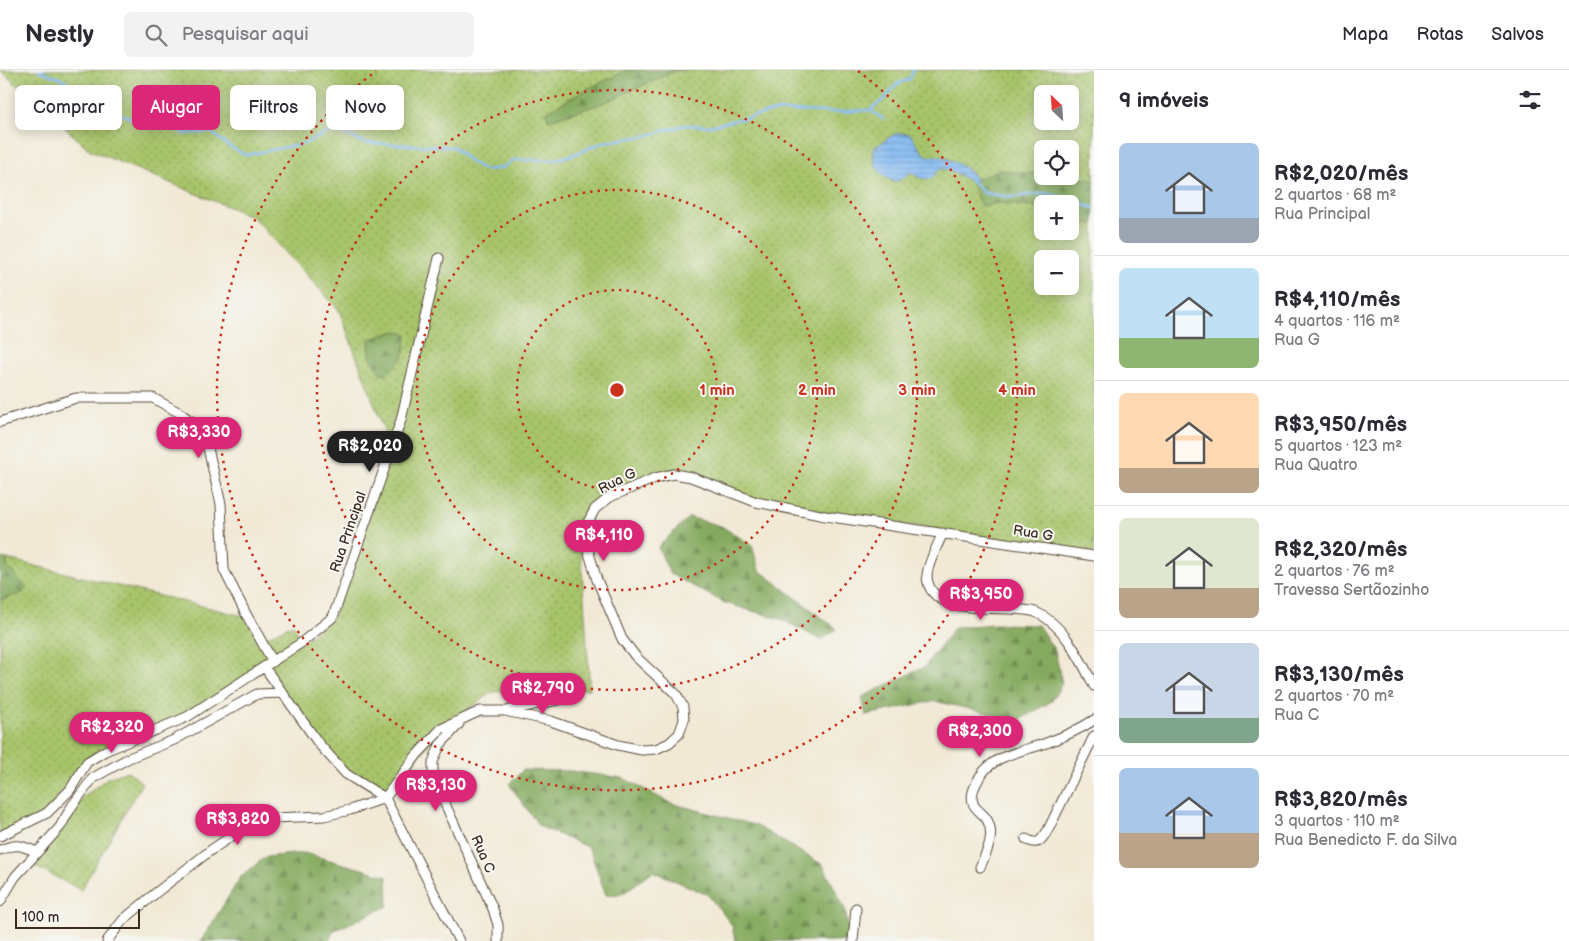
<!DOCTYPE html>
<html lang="pt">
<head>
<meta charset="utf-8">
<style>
  body { margin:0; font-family:"Balsamiq Sans",sans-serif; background:#f2f2f3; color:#2b2b33; height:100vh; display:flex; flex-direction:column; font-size:19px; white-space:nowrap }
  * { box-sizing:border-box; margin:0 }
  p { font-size:16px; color:#7c7c81 }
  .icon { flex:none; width:28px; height:28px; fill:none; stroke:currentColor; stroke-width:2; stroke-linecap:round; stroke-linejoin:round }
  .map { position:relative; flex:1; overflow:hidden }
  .side { display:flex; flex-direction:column; background:#fff; width:475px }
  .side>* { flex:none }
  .banner { position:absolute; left:15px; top:15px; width:475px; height:45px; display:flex; gap:10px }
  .needle { width:32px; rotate:335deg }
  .fabs { position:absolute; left:1034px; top:15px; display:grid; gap:10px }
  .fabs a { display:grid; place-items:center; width:45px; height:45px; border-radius:8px; background:#fff; box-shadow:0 2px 12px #0003; font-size:25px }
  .scale { position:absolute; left:15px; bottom:12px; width:125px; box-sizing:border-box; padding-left:5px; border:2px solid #3b2a1e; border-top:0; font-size:14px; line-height:18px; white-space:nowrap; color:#3b2a1e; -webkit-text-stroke:4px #f6f6f2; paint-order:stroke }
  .price { position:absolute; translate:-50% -42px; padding:0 11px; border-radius:18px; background:#db2777; color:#fff; font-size:16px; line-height:32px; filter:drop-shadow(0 1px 2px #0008) }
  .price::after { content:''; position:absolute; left:50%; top:30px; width:15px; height:11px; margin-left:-8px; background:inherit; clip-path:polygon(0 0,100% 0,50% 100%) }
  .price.selected { background:#222; color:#fff }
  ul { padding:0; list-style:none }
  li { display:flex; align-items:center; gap:15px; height:125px; padding:0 25px }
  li+li { border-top:1px solid #e1e1e2 }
  li span { display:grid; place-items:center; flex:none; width:140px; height:100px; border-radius:8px; color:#555 }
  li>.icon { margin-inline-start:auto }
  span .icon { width:60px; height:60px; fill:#fffc; stroke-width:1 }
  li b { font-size:21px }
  h2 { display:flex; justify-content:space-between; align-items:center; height:60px; padding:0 25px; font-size:21px }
  .chip { padding:0 18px; border-radius:8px; background:#fff; box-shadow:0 2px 12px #0003; font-size:18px; line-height:45px }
  .chip.selected { background:#db2777; color:#fff }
  header { display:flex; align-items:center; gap:30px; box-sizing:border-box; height:70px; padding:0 25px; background:#fff; border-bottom:1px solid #e1e1e2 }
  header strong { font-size:24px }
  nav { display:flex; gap:28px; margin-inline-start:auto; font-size:18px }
  .search { width:350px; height:45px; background:#f2f2f3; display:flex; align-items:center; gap:12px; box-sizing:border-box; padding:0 18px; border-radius:8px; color:#7c7c81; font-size:19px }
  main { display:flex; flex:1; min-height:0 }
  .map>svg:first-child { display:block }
  .grass { fill:url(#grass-dots); stroke:#717744; fill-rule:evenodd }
  .forest { fill:url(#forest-firs); stroke:#606a3e }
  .water { fill:url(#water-rules); stroke:#607288 }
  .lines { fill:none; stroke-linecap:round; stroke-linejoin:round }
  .stream { stroke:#84baf3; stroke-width:2.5 }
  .street-casing { stroke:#564739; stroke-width:11 }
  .street { stroke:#fff; stroke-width:9 }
  .ring { fill:none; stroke:#c8321e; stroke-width:2.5; stroke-dasharray:2.5 5 }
  .labels { text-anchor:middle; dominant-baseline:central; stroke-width:4; stroke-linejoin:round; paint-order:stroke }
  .street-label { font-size:14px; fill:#3b2a1e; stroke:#f6f6f2 }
  .centre { fill:#c8321e; stroke:#f6f6f2; stroke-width:2.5 }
  .ring-label { font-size:15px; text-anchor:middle; font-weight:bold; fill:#c8321e; stroke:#f6f6f2; stroke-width:4; stroke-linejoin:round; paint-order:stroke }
</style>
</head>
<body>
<header>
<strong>Nestly</strong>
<div class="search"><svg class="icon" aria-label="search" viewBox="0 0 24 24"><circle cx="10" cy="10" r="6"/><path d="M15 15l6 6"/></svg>Pesquisar aqui</div>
<nav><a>Mapa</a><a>Rotas</a><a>Salvos</a></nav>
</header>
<main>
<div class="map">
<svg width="1094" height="871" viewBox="0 0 1094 871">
  <defs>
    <pattern id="grass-dots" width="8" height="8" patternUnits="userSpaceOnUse" patternTransform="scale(1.25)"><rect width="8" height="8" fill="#a7c46b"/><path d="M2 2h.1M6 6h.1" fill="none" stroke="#899f57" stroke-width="1.8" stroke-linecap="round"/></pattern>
    <pattern id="forest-firs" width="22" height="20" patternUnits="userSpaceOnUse" patternTransform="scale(1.25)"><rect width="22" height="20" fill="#85aa5f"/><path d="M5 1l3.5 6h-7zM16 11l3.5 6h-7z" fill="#6e8b4e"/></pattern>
    <pattern id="water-rules" width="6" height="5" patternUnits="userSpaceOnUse" patternTransform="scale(1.25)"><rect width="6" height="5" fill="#84baf3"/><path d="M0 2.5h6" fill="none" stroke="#6d97c4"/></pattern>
  </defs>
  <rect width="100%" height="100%" fill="#f6f6f2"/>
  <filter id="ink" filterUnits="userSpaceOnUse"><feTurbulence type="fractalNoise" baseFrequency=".02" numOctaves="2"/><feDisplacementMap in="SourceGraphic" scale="10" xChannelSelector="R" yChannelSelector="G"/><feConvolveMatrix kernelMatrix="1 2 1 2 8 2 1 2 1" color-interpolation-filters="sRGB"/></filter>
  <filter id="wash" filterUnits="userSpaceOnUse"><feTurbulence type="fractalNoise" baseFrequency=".0096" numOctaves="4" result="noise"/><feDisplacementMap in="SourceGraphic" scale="20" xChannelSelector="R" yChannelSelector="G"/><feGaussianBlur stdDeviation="1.12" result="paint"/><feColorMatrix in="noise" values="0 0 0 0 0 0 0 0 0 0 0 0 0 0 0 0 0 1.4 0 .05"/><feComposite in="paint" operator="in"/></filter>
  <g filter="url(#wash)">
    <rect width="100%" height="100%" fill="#f1e9d5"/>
    <path class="grass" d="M0,0H1094V110L1057,106H1070V79H1042V105L999,100L971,112L981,136L998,133L1042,137V161H1070V148L1079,152L1094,154V483L756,432L674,404L590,434L580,469L590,619L493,622L441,659L385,728L346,704L265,598L187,647L87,691L47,743L0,766V530L9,528L12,503L7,497V489L239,545L246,544L260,570L293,554L301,573L333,547L387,393L385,363L339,240L253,147L90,80ZM1042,24H1070V51H1042ZM1042,189H1070V216H1042Z
      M128,701L142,713L81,820L34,796L72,736L107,708Z"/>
    <path class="forest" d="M628,0H690L675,1L601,34L549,50L546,42L589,18Z
      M999,100L1042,105V106L1094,110V154L1079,152L1070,148V134H1042V137L998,133L981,136L971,112Z
      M396,261L407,264L403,288L387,304L380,303L370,286L369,269Z
      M689,447L721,456L752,475L759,500L837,559L821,570L783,550L725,533L670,504L658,477Z
      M0,488L7,489V497L24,514L26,519L22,523L0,530Z
      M995,554L1038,555L1055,581L1062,613L1052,631L1014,653L996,645L934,631L866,645L862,627L924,597L955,557Z
      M523,700L571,701L623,708L670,733L755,755L823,795L845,839L850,871H735L732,855L708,825L653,801L622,824L606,825L589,778L539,756L509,714Z
      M304,783L387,806L388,836L333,861L329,871H201L240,808L265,787Z"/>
    <path class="water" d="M898,63L910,64C914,70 921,83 928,86C930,87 933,86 936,86C950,88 969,98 977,110L971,112C963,108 951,98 941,99C936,100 937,104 933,107C926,112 916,106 910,102L905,107L895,112C879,106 872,95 874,78L890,67Z"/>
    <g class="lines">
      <path class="stream" d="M39,0L64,10L82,22L96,43H118L147,54L169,52L183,64L211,62L230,77L246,85L302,74L335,60L366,73L454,77L469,91L485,100L502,98L514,90H553L572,85L604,72L645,66L685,55L709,56L777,41L838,42L870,40L883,49
        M870,40L884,29L897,14L910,9L913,0
        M971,110L984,123L1011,127L1047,123L1094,138"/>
    </g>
  </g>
  <g filter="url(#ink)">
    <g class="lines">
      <defs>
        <path id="street" d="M0,352L76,328H153L180,343L204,361L221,434L224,500L246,544L273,592
          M943,463C938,474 927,495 927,506C929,551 1010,533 1035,542C1063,553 1081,590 1094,616
          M265,598L319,674L346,704L385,728L459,871
          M510,640L576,626
          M459,654L440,675L433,692V703L441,725L493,839L498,855V871
          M0,766L47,743L70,720L87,692L105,681L187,647L301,573L333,547L401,350L439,188
          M1026,769C1038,776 1041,771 1048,760L1094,666
          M0,780C16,773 21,775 37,782
          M980,797C987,782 997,762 985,747C981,742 975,739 973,733C971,727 973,720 976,714C988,684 1023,682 1049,672C1065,666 1080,659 1094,650
          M0,832L15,807L60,757L72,736L93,708L129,688L174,670L257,624L283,623
          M107,871L123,850L157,822L211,780L248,755L272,748L324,746L350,740L385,728L416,686L441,659L480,641H505L551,651L618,675L642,680L656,679L669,673L679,664L684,650L683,637L676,624L636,587L622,569L597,510L587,476V454L595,439L610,427L655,408L674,404L691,407L756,432L825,446L1094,486
          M853,871L856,838"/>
      </defs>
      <use href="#street" class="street-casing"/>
      <use href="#street" class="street"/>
    </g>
  </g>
  <g class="ring">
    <circle cx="617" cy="320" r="100"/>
    <circle cx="617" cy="320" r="200"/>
    <circle cx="617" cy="320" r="300"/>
    <path d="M858 1A400 400 0 1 1 376 1"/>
  </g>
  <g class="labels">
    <g class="street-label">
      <text transform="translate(617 411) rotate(-27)">Rua G</text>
      <text transform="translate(348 462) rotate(-71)">Rua Principal</text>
      <text transform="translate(1033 463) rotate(9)">Rua G</text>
      <text transform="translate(483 784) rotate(66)">Rua C</text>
    </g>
  </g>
  <circle cx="617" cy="320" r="8" class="centre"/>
  <g class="ring-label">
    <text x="717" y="325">1 min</text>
    <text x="817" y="325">2 min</text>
    <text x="917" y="325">3 min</text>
    <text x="1017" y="325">4 min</text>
  </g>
</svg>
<div class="fabs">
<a><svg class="needle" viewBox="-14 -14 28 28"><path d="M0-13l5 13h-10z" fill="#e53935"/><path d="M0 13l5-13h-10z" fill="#7c7c81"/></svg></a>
<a><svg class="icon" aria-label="locate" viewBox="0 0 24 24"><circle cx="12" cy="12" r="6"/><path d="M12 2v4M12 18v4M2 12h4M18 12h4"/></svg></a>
<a>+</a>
<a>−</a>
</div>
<div class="scale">100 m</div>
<b class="price" style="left:199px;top:389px">R$3,330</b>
<b class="price selected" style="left:370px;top:403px">R$2,020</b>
<b class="price" style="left:604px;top:492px">R$4,110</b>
<b class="price" style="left:981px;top:551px">R$3,950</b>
<b class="price" style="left:543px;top:645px">R$2,790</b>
<b class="price" style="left:112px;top:684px">R$2,320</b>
<b class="price" style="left:980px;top:688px">R$2,300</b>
<b class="price" style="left:436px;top:742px">R$3,130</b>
<b class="price" style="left:238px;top:776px">R$3,820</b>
<div class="banner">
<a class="chip">Comprar</a>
<a class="chip selected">Alugar</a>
<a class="chip">Filtros</a>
<a class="chip">Novo</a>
</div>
</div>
<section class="side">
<h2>9 imóveis<svg class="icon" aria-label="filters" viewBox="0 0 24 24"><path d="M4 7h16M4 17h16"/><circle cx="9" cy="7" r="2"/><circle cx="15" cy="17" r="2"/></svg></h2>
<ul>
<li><span style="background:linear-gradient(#a9c7e8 75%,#9aa5b1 0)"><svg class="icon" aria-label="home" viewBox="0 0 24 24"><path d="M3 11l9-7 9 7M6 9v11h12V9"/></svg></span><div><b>R$2,020/mês</b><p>2 quartos · 68 m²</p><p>Rua Principal</p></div></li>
<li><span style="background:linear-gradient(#bfe0f5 70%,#8fb573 0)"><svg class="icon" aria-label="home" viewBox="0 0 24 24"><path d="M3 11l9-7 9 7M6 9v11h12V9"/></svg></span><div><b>R$4,110/mês</b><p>4 quartos · 116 m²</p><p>Rua G</p></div></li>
<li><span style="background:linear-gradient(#ffd9b3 75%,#b9a48a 0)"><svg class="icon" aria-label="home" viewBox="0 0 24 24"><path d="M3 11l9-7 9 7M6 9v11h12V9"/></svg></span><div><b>R$3,950/mês</b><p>5 quartos · 123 m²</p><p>Rua Quatro</p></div></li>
<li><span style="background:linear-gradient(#dfe7d0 70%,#b9a48a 0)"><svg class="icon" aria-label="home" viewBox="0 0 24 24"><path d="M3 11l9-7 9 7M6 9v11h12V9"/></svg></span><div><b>R$2,320/mês</b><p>2 quartos · 76 m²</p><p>Travessa Sertãozinho</p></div></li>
<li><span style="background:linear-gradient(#c9d6e8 75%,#7fa58c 0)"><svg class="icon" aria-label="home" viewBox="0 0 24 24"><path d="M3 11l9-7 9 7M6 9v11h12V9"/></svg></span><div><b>R$3,130/mês</b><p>2 quartos · 70 m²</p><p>Rua C</p></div></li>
<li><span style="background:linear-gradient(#a9c7e8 65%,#b9a48a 0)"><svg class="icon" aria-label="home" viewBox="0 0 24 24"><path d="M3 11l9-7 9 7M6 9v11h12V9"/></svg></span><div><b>R$3,820/mês</b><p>3 quartos · 110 m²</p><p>Rua Benedicto F. da Silva</p></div></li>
</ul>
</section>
</main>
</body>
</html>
